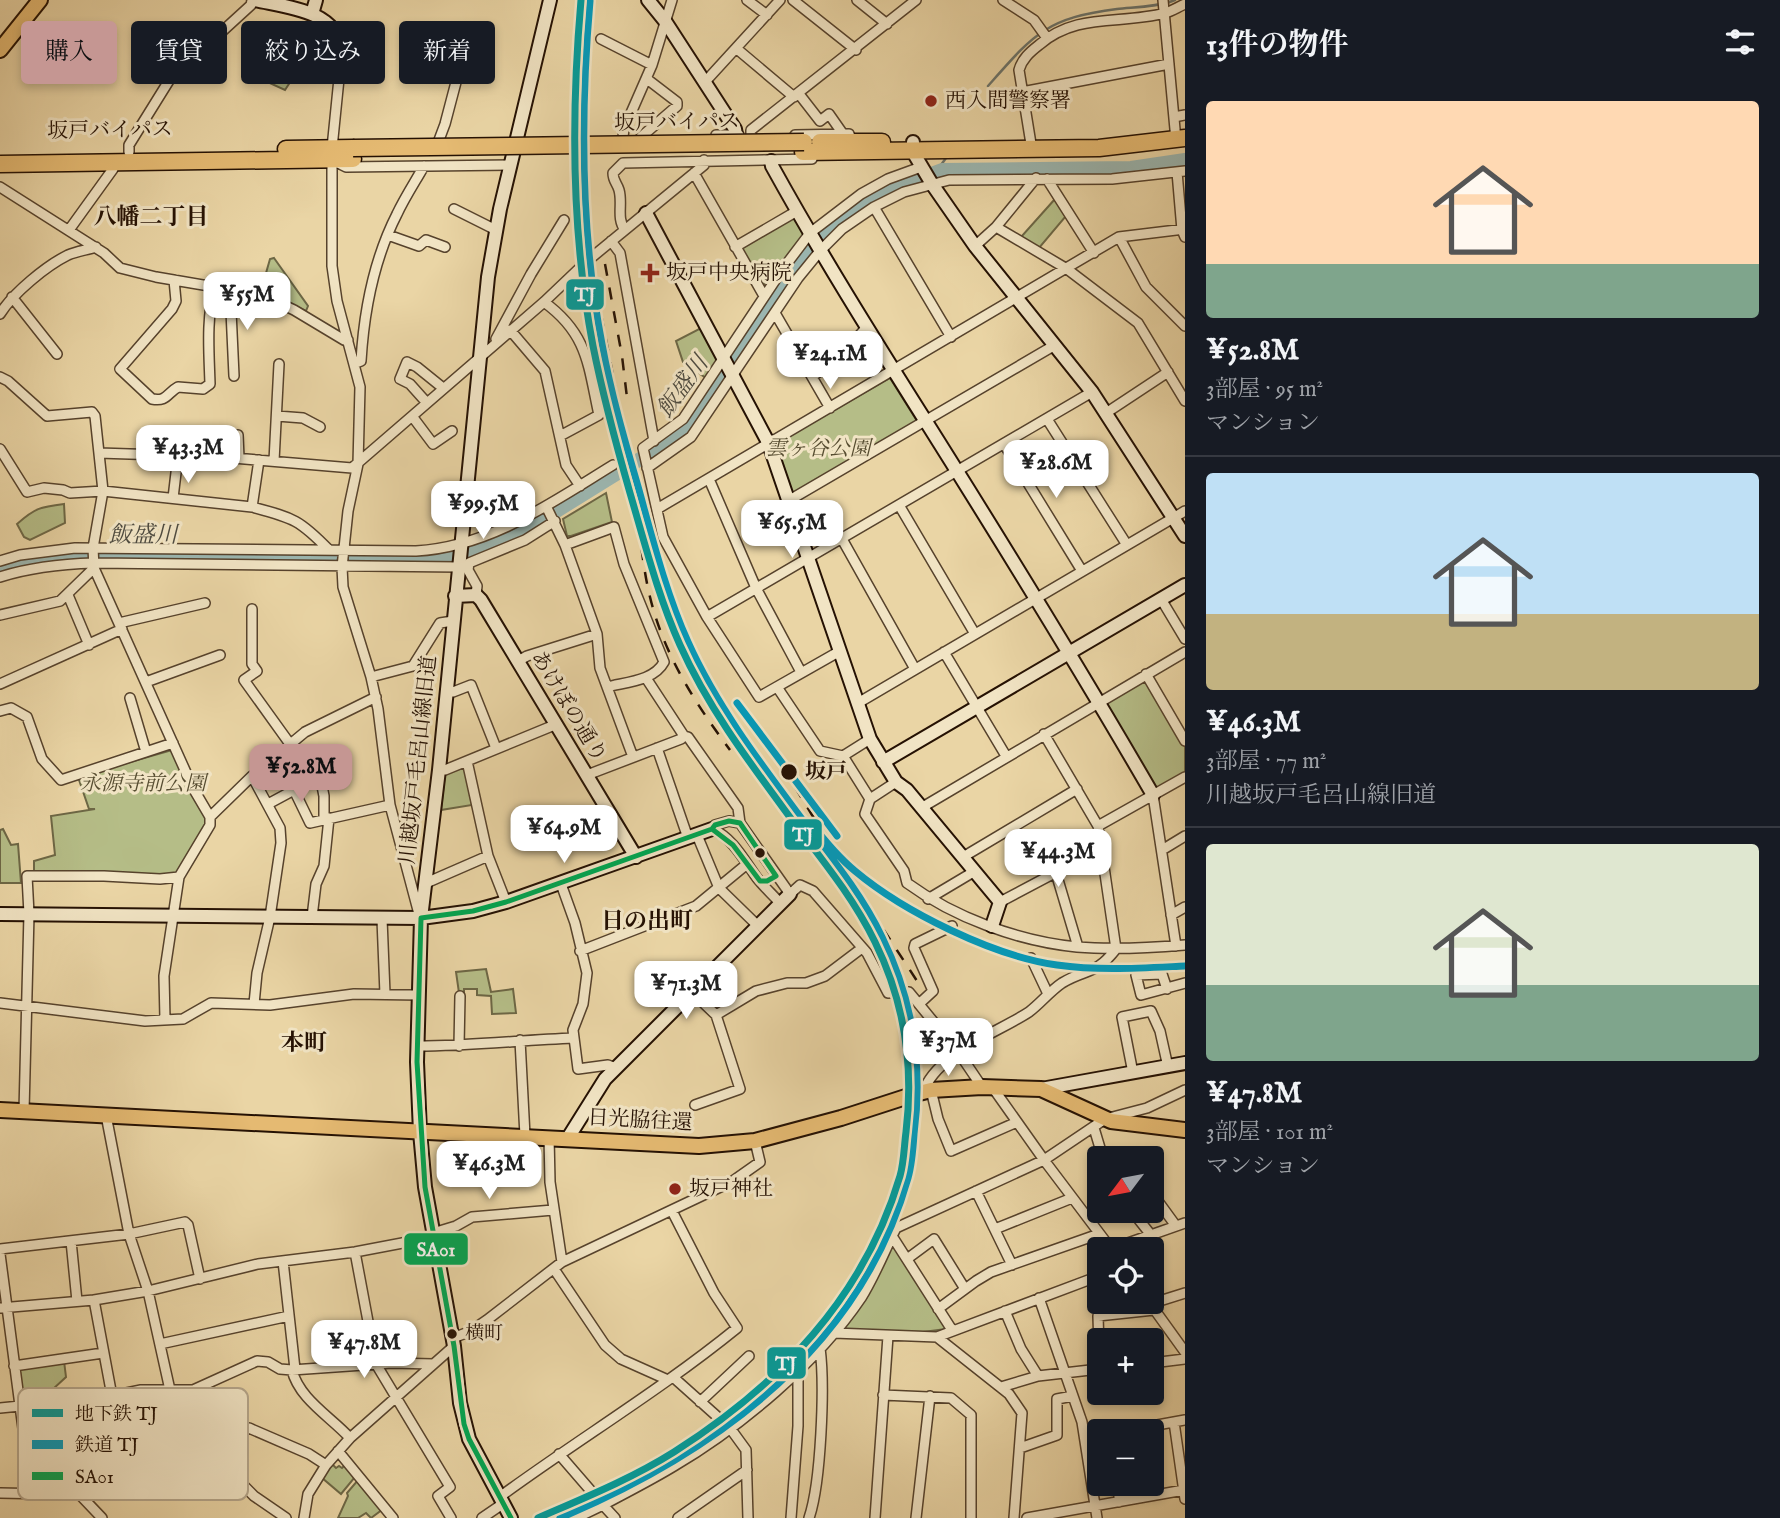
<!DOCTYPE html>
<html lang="ja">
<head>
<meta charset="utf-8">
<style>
  body { margin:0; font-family:"IM FELL English","Noto Serif JP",serif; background:#242831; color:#f1f3f6; height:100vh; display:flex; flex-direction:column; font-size:26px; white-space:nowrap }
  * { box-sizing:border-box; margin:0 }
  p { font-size:23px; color:#9ea1a6 }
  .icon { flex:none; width:38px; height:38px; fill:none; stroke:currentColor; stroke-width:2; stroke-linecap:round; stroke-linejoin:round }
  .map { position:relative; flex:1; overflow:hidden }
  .side { display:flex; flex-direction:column; background:#171b24; width:595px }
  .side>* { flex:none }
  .banner { position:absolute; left:21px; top:21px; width:665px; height:63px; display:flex; gap:14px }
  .needle { width:46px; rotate:238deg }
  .buttons { position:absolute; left:1087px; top:1146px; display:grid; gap:14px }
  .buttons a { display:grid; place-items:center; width:77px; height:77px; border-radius:7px; background:#171b24; box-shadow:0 4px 10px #0003; font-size:35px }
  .price { position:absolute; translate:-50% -60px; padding:0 16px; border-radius:14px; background:#fff; color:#222; font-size:23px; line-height:46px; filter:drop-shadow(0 2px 4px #0008) }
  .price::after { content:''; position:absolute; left:50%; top:42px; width:21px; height:16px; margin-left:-10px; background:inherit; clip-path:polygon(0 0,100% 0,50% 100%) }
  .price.active { background:#c59692; color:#111 }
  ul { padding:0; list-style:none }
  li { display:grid; align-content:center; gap:14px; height:371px; padding:0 21px }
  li+li { border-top:2px solid #363941 }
  li span { display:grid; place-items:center; height:217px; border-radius:7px; color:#555 }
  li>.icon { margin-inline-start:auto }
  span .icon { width:126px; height:126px; fill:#fffc; stroke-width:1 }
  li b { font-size:30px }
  h2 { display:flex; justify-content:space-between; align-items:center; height:84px; padding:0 21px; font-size:30px }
  .chip { padding:0 24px; border-radius:7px; background:#171b24; box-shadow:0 4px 10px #0003; font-size:24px; line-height:63px }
  .chip.active { background:#c59692; color:#111 }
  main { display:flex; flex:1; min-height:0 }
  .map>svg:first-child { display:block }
  .green { fill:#b5bd87; stroke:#6d6745; stroke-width:2 }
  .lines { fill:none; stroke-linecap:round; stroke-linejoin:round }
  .stream { stroke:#6c746b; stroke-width:2.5 }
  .river { stroke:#9bb6b0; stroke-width:14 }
  .street-casing { stroke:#56422c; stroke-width:12 }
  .secondary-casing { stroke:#251103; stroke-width:16 }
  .primary-casing { stroke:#251103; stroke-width:18 }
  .highway-casing { stroke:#251103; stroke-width:19 }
  .street { stroke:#f1e4c4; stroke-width:9 }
  .secondary { stroke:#f1e4c4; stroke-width:12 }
  .primary { stroke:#e5ba72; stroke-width:14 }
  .highway { stroke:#e5ba72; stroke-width:16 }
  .rail { stroke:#251103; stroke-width:2.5; stroke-dasharray:12 12; stroke-linecap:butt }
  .highway-bridge-casing { stroke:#251103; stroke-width:19; stroke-linecap:butt }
  .highway-bridge { stroke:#e5ba72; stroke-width:16 }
  .bus-1-casing { stroke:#f1e4c4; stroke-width:10 }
  .bus-1 { stroke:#00a651; stroke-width:5 }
  .rail-1-casing { stroke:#f1e4c4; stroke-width:12 }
  .rail-1 { stroke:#049aba; stroke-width:7 }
  .metro-1-casing { stroke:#f1e4c4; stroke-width:12 }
  .metro-1 { stroke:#059b99; stroke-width:7 }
  .poi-dot { fill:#8f2418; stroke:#f1e4c4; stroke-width:2.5 }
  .stop-dot { fill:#251103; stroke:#f1e4c4; stroke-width:2.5 }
  .labels { text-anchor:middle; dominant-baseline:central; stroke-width:6; stroke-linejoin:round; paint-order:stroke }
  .bus-label { font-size:19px; fill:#251103; stroke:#f1e4c4; text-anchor:start }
  .poi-label { font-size:21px; fill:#251103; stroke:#f1e4c4; text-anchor:start }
  .street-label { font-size:21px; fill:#251103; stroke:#f1e4c4 }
  .park-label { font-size:21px; font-style:italic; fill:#574d31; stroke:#f1e4c4 }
  .stop-label { font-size:21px; font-weight:bold; fill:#251103; stroke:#f1e4c4; text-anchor:start }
  .neighbourhood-label { font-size:23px; font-weight:bold; fill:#251103; stroke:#f1e4c4 }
  .water-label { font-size:23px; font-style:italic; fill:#4e4b40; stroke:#f1e4c4 }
  .key { fill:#f1e4c4; stroke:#b4a58a; stroke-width:2 }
  .key-label { font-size:19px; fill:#251103 }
  .line-badge { stroke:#f1e4c4; stroke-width:2.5 }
  .badge-label { font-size:19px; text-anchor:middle; font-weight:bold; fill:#fff }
</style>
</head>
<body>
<main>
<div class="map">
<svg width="1185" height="1518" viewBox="0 0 1185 1518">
  <rect width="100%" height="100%" fill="#ead5a5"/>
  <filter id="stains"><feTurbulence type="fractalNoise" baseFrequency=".00286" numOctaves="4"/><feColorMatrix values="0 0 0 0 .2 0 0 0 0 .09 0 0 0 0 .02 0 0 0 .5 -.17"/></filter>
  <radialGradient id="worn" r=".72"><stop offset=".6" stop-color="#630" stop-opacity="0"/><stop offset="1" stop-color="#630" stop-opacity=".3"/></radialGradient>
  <path class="green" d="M287,36L307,47L292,70L296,73L285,90L252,75L250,68Z
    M1055,199L1066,216L1039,248L1021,237Z
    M795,217L805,235L763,286L741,249Z
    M274,258L308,306L306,311L276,297L264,280L270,259Z
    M701,328L718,360L706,378L683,362L676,341Z
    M890,378L917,421L790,495L772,446Z
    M606,493L612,522L571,536H567L563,519Z
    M64,504L65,523L30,540L24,537L17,524C35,508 40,507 64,504Z
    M1145,679L1185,746V772L1155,790L1104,703Z
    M172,750L206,818V823L178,874L173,876L34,873V861L55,855L51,816L95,809H89L78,777Z
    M462,768H465L472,805L441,810L445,774Z
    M3,829L11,845L18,844L21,883H0V830Z
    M486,969L491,992L513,989L516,1013L492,1014L491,996L477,995V989H464V994L459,993L456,972Z
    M892,1243L946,1329L923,1332L842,1330Z
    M64,1361L66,1377L53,1389L75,1416L39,1447L28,1434L19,1369Z
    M331,1463L336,1468L339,1466L342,1468L346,1464L355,1477L341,1494L321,1477Z
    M358,1480L383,1509L371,1518L366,1513L358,1518H338L348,1496L347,1493Z"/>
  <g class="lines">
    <path class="stream" d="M988,86C1034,34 1046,18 1117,9C1135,7 1158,7 1175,0
      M936,172L946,158"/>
    <path class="river" d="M0,571L32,563L86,558L451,557L499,543L521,533L674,438L705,401L810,249L832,227L869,201L889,190L942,170L1131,168L1185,160"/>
    <defs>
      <path id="street" d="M747,0L767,15
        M793,0L856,50
        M857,0L887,24
        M1003,0L1034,20L1047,38
        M1163,0L1176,140
        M601,39L652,65
        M342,49L332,148V266L337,301L360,387L358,464L348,511L342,567L343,587L371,677L378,709L390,805L419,914
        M737,49L794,97
        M704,83L780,0
        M1022,92L1169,64
        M799,94L820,121L829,114L843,134
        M1174,117L1185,115
        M716,135H739
        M751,135V130L916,0
        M795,135L849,134L851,139
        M623,137L624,129L652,65L672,0
        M641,137L677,106V102L647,79
        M439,140L445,124L460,67
        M1032,150L1019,70C1022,59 1030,52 1039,45C1077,12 1120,25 1165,13C1172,11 1178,7 1185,4
        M129,152V145L170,79L251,5L252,0
        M338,163L346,167L510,165
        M1177,172L1182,230L1185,237
        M694,173L764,296
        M1047,179L1094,253
        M0,187L104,253L120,268L156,277L262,295L294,310L344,340H348
        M874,207L951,337
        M454,209L496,230
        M996,227L1067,269L1138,323L1185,401
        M69,230L113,169V162
        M625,230C616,218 623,204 619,190C617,183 613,181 613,173L623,163L812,159
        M388,235L419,246L426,240L445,247
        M1119,237L1146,287L1185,326
        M611,241L620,253L654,441
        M975,246L996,227L1036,178
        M735,247L797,211
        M174,280L176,301L172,309L120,369L152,399C167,402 167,393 178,387L203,389L210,384C209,351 206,318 215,286
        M230,289L234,376
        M12,297L57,354
        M544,302C588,334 588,365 599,415L560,436
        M775,313L830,408
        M0,314C13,293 46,266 68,255C77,251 87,250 96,247
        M510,330L545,371L566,465L580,486
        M496,339L531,274L564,220
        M356,363L361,361C364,311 374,259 397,214C405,197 415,182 424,166
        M0,377L8,381L47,416L92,412L95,416L103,491L93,548L94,568L193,788L210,817
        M812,377L846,350L866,328
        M427,403L410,384L400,379L407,362L417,367L443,388
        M1106,413L1168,372
        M277,416L303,418L320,427
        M412,416L433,444L452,431
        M1047,419L1127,545
        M238,435L239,458
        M1004,444L1082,571
        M0,449L27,492L44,488L63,490L70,493L103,491L252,507L259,460
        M99,453L222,457L352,468L544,302L586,262L704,165V160
        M274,461L279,364
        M647,468L691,437L798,278L820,251L842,229L874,207L904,192L949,180L1112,179L1185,171
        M709,479L756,588L801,672
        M173,498L178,456
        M788,501L1055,345
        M899,505L975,634
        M546,506L565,545L614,527L624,564L664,662C654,681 626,682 607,687
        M252,507C293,518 299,519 329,550
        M657,509L1119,237L1185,229
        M842,539L915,669
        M565,545L597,634L600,668L633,757
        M0,561L20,555L75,548L416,551C490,547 551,503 613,465
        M0,577C31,567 61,564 94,563L458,567
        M68,595L89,645
        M476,595L477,586L468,570L469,563L525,540L555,521
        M1161,599L1185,639
        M252,609V664L257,671L244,680L290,744
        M0,615L60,601L94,568
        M707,617L1092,392
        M119,623L205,603
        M840,651L759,697L707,617L663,537L643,448L683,419L782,270L810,233L861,194L888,179L921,167
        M944,652L1006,756
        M518,661L527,656L597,634
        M1146,674L1185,741
        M371,677L413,666L440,623L453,621
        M646,678L684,736L688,737L738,808L740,823
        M146,682L220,655
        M0,684L122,629
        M777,687L820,751L843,756L870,739
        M446,690L453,692L471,685L496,748
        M130,698L146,752
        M858,703L1185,511
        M0,711L11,708L27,717L42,759L61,780L173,743
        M657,748L688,838
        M843,756L870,799L896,782
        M467,761L488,856L506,902
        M439,770H445L557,724
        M587,775L681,739L684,736
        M252,776L280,828L281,843L270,917L257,973L254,1004
        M294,790L310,823L390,805
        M1153,795L1176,946
        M870,799L865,814L904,871L907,883C955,918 1018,941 1077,947C1113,950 1149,948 1185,945
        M268,804L320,776L324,796V818
        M921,808L1185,652
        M1098,826L1185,777
        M697,835L719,888L758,926
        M1162,850L1185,836
        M963,857L1077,789
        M1056,873L1078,947
        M426,883L488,856
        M561,884L575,923L587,973L583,1004L573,1030L578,1069L608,1065L616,1068
        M928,899L975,871
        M1000,902L1102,848
        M780,903C773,895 764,887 757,878C744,860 733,838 712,829L715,825L729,821L740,823L790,894L800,885L813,891L867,953L888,993L909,992L959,1053L982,1087
        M1171,915L1185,907
        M312,917L316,884L324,866L329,818
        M382,919L385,994
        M580,951L696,906L747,864
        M1031,958L1048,994
        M1167,989L1162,974L1136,975L1141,995L1185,983
        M692,992L716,1015L756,991L787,983H806L825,976L862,948
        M0,1003L145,1021L183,1019L211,1003L270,1005L354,994L419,995
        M920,1003L933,991L914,948L915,944L952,926
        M165,1019L164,976L179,877L210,825V817L252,776L305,732L376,697
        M520,1040L525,1136
        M418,1046C470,1046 522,1040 574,1038
        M459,1046L460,996
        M1133,1073L1122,1017L1151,1011L1160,1031L1168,1067
        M993,1088L1044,1160L1112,1250
        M931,1090L938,1119L951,1151L1017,1122
        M923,1093C935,1054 997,1033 1029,1012C1041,1003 1050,991 1062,983C1087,968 1095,976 1116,949L1098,826L1044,734
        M695,1105L740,1089L716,1015
        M24,1111L29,914L27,876H104L160,879L179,877
        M106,1115L129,1234L148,1291L170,1390L182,1423L254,1496L286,1518
        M1094,1128L1103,1158
        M549,1137L550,1182L562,1262
        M976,1191L1012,1265
        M1152,1193L1176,1226
        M1132,1211L1151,1235
        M995,1229L1072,1198
        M433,1233L456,1226L472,1217L553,1210
        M71,1241L77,1301
        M0,1249L129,1234L185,1222L188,1225L200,1279
        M1111,1249L1185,1223
        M355,1252L376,1364L450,1487L438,1496L451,1518
        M0,1254L24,1436L102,1518
        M907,1259L934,1239L965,1289
        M283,1261L295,1369
        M554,1269L605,1345L621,1359L668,1380
        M1039,1298L1082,1422L1097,1518
        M94,1300L112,1396L141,1390H193L257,1361L268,1362L280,1369L292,1370L392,1363L433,1364
        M1149,1302L1185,1352
        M1150,1304L1185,1293
        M0,1308L94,1300L148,1291L258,1264L355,1252L434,1237
        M938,1309L976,1281L991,1272L1099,1234
        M1005,1311L1021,1349L1038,1376
        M952,1330L892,1236L896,1228L1044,1160L1105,1119L1147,1108L1185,1090
        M834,1333L937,1337L1099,1276
        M937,1337L1009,1394L1022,1413L1014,1518
        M453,1338L471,1331L487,1320L562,1262L733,1181L760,1162L755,1141
        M160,1344L289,1316
        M1099,1348L1098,1316L1154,1310
        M1152,1363L1185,1359
        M14,1366L103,1353
        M292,1370C299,1399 331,1417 350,1438
        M673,1377L730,1428L746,1450L748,1518
        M1001,1387L1038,1376L1099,1369
        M193,1390L222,1425L231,1432L249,1428L309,1454L326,1465
        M883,1395L951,1398L971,1415V1518
        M700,1402L749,1356
        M0,1408L20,1406
        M1174,1422L1185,1499
        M1119,1432L1185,1420
        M1085,1437L1099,1435
        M201,1443L222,1425
        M1020,1448L1057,1435V1399L1073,1396
        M338,1451L393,1518
        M39,1452L97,1399L112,1396
        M559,1454L591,1491
        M1119,1484V1502
        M0,1493L48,1494L64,1479
        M501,1496C579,1439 662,1389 737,1328L714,1293L672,1211
        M304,1518L308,1494L326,1465L350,1438L454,1346
        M482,1518L504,1503
        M576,1518L603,1505
        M615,1518L603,1505C627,1492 651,1480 674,1466C740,1427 818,1362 861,1298C873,1279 882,1257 892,1236
        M678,1518L747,1470
        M791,1518L798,1426V1371
        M809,1518C821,1483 825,1386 820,1348
        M875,1518L888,1336
        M916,1518L930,1396
        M1027,1518L1184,1490"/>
      <path id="secondary" d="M255,0C287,7 335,10 342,49
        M648,0L665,21L735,129L736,135
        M312,14L316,0
        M913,142V152L932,184L975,246L1092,392L1185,536
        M771,161L772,166C820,253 872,336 925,420C1003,544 1080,669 1153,795
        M646,213L769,444L870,739L896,782L907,790L1000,902L992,926
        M455,596L476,595L481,600L636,857
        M883,762L1185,585
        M0,914L421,918L473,911L506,902L712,829
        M1041,1089L1185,1063
        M568,1138L605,1079L790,894
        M511,1518L469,1439L460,1403L454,1346L425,1187L420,1132L417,1062L421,918L439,770L488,277L500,209L550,0"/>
      <path id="primary" d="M0,50L40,0
        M0,1110L699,1146L755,1141L841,1118L915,1094L931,1090L982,1087L1041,1089L1111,1121L1185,1130"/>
      <path id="highway" d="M820,142H882
        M286,149L353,148
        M803,152L1099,148L1185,138
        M0,164L353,159"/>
    </defs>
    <use href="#street" class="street-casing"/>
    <use href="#secondary" class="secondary-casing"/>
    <use href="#primary" class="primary-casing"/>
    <use href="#highway" class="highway-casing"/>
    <use href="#street" class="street"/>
    <use href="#secondary" class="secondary"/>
    <use href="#primary" class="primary"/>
    <use href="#highway" class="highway"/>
    <path class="rail" d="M605,264L622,356L628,406
      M592,268L617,396L656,544
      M633,501C641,532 642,565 650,597C664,655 695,703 730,750
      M795,787L859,892L919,984"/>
    <defs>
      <path id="highway-bridge" d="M353,148L804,142"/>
    </defs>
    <use href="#highway-bridge" class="highway-bridge-casing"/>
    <use href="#highway-bridge" class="highway-bridge"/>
    <defs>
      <path id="bus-1" d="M729,821L740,823L776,876L767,881H760L733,845L712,829L715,825Z
        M511,1518L469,1439L464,1424L454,1346L425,1187L417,1062L421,918L473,911L506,902L712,829"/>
    </defs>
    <use href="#bus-1" class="bus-1-casing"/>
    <use href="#bus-1" class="bus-1"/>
    <defs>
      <path id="rail-1" d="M737,703L837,836
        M811,823C824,840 838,857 855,871C904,912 993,956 1057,965C1099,971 1142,968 1185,966
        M560,1518C716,1452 860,1348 908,1178C912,1164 913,1149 914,1134C923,1065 913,1000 882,937C863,897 835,862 808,827C764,768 718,709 688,642C666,593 653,541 639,490C625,442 611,394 602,344C580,231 580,116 590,1"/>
    </defs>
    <use href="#rail-1" class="rail-1-casing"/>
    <use href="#rail-1" class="rail-1"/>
    <defs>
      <path id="metro-1" d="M538,1518C584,1498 631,1479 674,1452C779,1385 864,1298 900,1176C904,1162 904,1147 906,1132C914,1066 905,1003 875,942C854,899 824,862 795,824C753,767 709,710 680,645C658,596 645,544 630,493C616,444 603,396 593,346C571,232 571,115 581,0"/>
    </defs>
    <use href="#metro-1" class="metro-1-casing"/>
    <use href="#metro-1" class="metro-1"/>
  </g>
  <g class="poi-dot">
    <circle cx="931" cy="101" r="7"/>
    <path d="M646.5 262.5h7v7h7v7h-7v7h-7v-7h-7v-7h7z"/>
    <circle cx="675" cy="1189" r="7"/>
  </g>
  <g class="stop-dot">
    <circle cx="789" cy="772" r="9"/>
    <circle cx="760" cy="853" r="6"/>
    <circle cx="452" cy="1334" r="6"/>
  </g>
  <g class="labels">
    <g class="bus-label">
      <text x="465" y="1334">横町</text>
    </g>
    <g class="poi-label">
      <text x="945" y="101">西入間警察署</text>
      <text x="666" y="273">坂戸中央病院</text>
      <text x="689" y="1189">坂戸神社</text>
    </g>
    <g class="street-label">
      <text transform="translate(677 123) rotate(-1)">坂戸バイパス</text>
      <text transform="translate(110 131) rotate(-1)">坂戸バイパス</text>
      <text transform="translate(568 707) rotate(59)">あけぼの通り</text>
      <text transform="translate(419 760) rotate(-84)">川越坂戸毛呂山線旧道</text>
      <text transform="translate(640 1121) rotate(3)">日光脇往還</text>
    </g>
    <g class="park-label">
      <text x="818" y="449">雲ヶ谷公園</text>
      <text x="143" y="784">永源寺前公園</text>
    </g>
    <g class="stop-label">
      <text x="805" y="772">坂戸</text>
    </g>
    <g class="neighbourhood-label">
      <text x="151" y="217">八幡二丁目</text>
      <text x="647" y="921">日の出町</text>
      <text x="304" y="1043">本町</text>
    </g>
    <g class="water-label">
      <text transform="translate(683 387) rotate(-54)">飯盛川</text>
      <text x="143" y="535">飯盛川</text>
    </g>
  </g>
  <rect x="18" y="1388" width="230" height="112" rx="10" class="key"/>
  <rect x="32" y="1409" width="31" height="8" fill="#059b99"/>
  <rect x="32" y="1440" width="31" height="9" fill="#049aba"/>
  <rect x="32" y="1472" width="31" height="8" fill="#00a651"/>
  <g class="key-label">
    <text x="75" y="1420">地下鉄 TJ</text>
    <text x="75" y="1451">鉄道 TJ</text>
    <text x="75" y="1483">SA01</text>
  </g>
  <g class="line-badge">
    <rect x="565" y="278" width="40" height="33" rx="7" fill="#059b99"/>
    <rect x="783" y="818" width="40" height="33" rx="7" fill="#059b99"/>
    <rect x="403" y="1232" width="66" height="34" rx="7" fill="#00a651"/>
    <rect x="766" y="1346" width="41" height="34" rx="7" fill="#059b99"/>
  </g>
  <g class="badge-label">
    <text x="585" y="301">TJ</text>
    <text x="803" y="841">TJ</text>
    <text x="436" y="1256">SA01</text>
    <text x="786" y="1370">TJ</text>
  </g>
  <rect width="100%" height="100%" filter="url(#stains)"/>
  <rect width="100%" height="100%" fill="url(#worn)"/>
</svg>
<div class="buttons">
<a><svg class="needle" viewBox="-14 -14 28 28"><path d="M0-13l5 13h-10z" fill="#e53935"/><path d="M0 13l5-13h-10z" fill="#9ea1a6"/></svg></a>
<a><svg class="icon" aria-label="locate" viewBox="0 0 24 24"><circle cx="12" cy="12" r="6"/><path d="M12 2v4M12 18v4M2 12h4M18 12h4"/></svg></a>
<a>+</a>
<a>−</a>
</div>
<b class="price" style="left:247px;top:332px">¥55M</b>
<b class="price" style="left:830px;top:391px">¥24.1M</b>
<b class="price" style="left:188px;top:485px">¥43.3M</b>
<b class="price" style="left:1056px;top:500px">¥28.6M</b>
<b class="price" style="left:483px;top:541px">¥99.5M</b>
<b class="price" style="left:792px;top:560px">¥65.5M</b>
<b class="price active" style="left:301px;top:804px">¥52.8M</b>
<b class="price" style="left:564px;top:865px">¥64.9M</b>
<b class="price" style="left:1058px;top:889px">¥44.3M</b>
<b class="price" style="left:686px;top:1021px">¥71.3M</b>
<b class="price" style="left:948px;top:1078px">¥37M</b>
<b class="price" style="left:489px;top:1201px">¥46.3M</b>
<b class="price" style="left:364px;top:1380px">¥47.8M</b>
<div class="banner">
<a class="chip active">購入</a>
<a class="chip">賃貸</a>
<a class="chip">絞り込み</a>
<a class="chip">新着</a>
</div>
</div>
<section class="side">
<h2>13件の物件<svg class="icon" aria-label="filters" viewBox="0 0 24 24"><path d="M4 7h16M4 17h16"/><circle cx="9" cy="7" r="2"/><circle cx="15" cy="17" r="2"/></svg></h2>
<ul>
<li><span style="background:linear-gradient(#ffd9b3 75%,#7fa58c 0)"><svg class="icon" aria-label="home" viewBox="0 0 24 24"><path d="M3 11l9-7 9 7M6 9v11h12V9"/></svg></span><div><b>¥52.8M</b><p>3部屋 · 95 m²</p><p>マンション</p></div></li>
<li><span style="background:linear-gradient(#bfe0f5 65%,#c2b280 0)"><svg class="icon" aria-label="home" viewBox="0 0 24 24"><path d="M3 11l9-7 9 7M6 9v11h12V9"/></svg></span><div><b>¥46.3M</b><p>3部屋 · 77 m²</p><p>川越坂戸毛呂山線旧道</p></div></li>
<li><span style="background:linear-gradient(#dfe7d0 65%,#7fa58c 0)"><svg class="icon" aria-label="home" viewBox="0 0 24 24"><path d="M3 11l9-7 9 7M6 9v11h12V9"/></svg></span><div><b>¥47.8M</b><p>3部屋 · 101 m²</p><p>マンション</p></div></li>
</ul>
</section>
</main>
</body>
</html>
